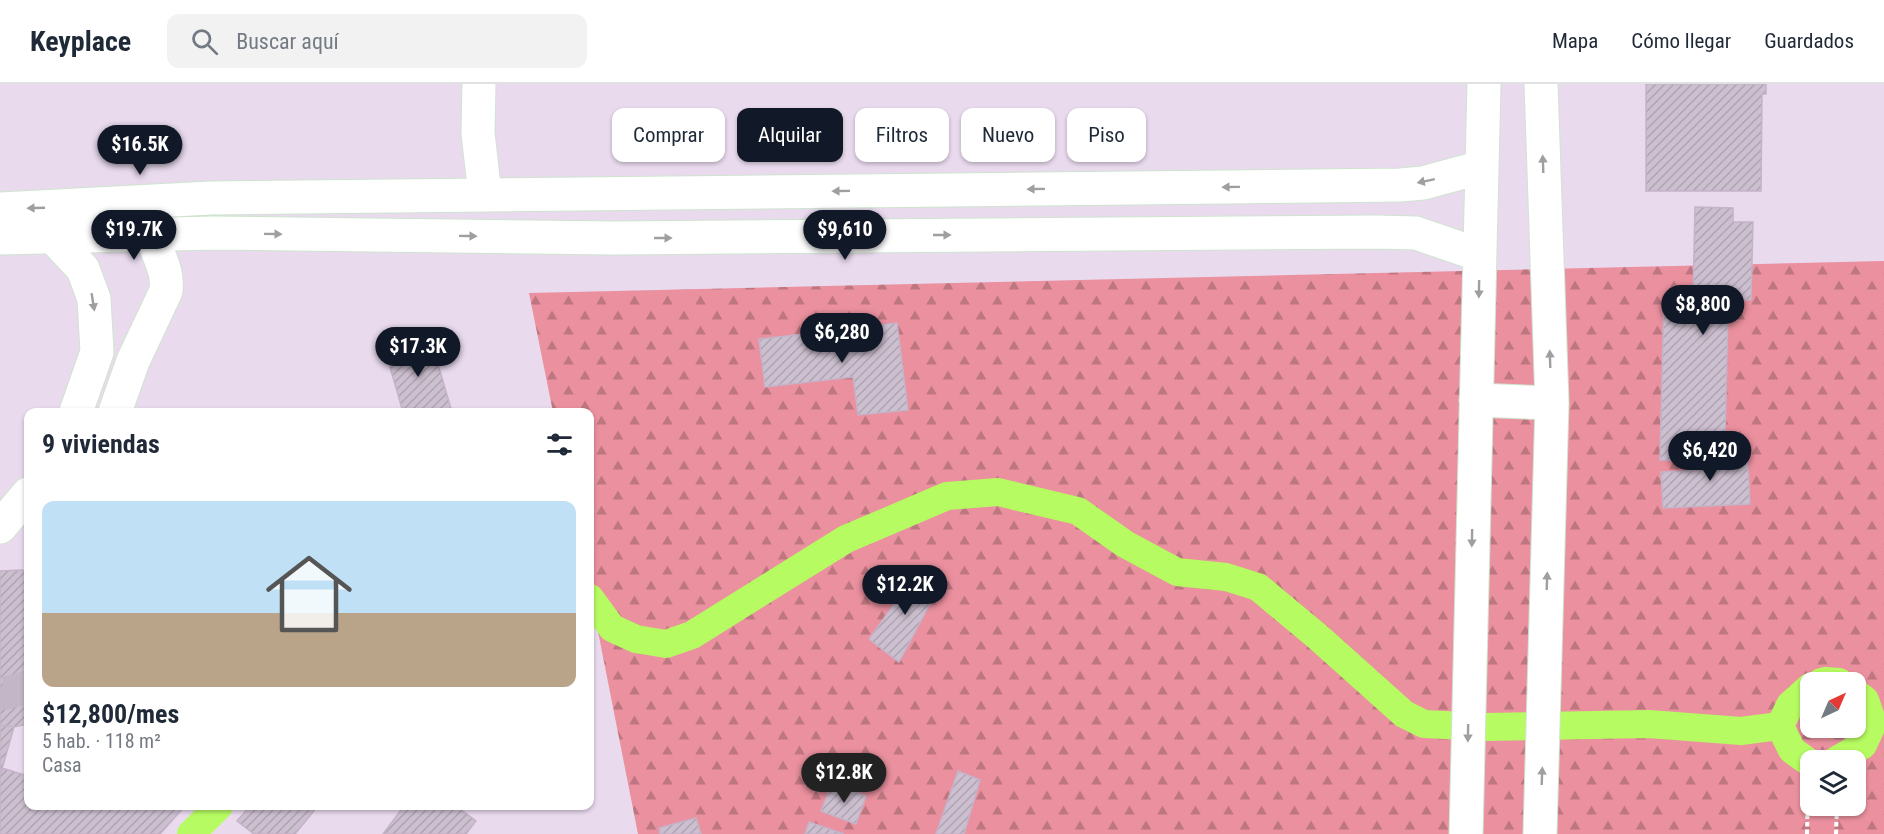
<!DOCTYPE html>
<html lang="es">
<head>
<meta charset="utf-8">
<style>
  body { margin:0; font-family:"Roboto Condensed",sans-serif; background:#f2f2f3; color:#1f2937; height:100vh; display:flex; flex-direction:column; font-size:22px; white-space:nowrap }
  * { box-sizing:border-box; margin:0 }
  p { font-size:20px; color:#747a83 }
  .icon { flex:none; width:33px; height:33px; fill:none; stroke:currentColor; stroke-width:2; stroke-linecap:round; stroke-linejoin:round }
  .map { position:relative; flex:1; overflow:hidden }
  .details { position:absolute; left:24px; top:324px; width:570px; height:402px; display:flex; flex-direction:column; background:#fff; border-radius:12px; box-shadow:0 2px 4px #0004 }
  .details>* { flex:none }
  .guide { position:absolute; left:612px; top:24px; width:570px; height:54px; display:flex; gap:12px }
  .needle { width:39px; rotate:44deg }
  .buttons { position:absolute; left:1800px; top:588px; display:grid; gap:12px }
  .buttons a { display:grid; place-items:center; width:66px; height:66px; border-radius:12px; background:#fff; box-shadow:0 2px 4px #0004; font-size:30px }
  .price { position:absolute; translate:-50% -51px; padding:0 14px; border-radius:21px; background:#111827; color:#fff; font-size:20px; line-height:39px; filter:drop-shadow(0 2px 3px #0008) }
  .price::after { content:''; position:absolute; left:50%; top:36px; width:18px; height:14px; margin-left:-9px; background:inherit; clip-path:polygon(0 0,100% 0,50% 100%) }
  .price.current { background:#222; color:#fff }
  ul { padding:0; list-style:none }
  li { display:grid; align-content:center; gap:12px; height:318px; padding:0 18px }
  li+li { border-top:2px solid #e0e1e3 }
  li span { display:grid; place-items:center; height:186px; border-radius:12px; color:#555 }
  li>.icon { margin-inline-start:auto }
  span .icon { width:108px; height:108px; fill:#fffc; stroke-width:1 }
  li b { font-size:26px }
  h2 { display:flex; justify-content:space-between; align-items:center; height:72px; padding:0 18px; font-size:26px }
  .tag { padding:0 21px; border-radius:12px; background:#fff; box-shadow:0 2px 4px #0004; font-size:21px; line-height:54px }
  .tag.current { background:#111827; color:#fff }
  header { display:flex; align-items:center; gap:36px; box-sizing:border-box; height:84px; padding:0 30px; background:#fff; border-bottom:2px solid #e0e1e3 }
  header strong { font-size:28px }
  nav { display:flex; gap:33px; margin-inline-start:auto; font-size:21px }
  .search { width:420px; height:54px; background:#f2f2f3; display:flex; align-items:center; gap:15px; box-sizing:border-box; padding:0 21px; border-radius:12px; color:#747a83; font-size:22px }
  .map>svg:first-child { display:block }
  .forest { fill:url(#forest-firs); fill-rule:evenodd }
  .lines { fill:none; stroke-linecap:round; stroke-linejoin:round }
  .canal { stroke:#b6fb61; stroke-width:28 }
  .building { fill:url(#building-hatch); stroke:#c5b3c9; stroke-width:1.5 }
  .minor-tunnel { stroke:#c3b7c7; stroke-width:33; stroke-dasharray:33 16; stroke-linecap:butt }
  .minor-casing { stroke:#cfe4cf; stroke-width:35 }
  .path { stroke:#fff; stroke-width:4; stroke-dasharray:4.5 3; stroke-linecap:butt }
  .minor { stroke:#fff; stroke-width:33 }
  .oneway { fill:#9f9f9f }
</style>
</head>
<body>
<header>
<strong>Keyplace</strong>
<div class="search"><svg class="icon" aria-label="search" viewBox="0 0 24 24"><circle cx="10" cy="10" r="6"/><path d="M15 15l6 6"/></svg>Buscar aquí</div>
<nav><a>Mapa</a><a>Cómo llegar</a><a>Guardados</a></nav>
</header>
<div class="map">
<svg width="1884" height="750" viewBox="0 0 1884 750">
  <defs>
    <pattern id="forest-firs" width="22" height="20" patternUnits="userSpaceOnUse" patternTransform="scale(1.5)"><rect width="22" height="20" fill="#ea909e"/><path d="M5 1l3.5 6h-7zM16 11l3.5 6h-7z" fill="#be7681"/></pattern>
    <pattern id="building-hatch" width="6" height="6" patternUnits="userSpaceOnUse" patternTransform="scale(1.5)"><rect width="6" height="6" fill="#ccbfcf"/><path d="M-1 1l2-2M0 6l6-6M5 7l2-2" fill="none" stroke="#afa4b2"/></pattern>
  </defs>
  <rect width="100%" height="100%" fill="#e9daee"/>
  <path class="forest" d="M1884,177V750H638L590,507V328H553L529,209ZM1810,598H1856V644H1810ZM1810,676H1856V722H1810Z"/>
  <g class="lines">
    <path class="canal" d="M590,514L612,544L636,555L666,560L692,551L846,455L947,412L998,408L1078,427L1125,460L1177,488L1226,493L1258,503L1318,553L1404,630L1424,640L1486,643L1649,640L1741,647L1780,642
      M1821,598L1825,597L1839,598
      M1780,642L1790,621L1810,603
      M1780,642L1792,666L1810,679
      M1837,676L1863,661L1873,639L1865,616L1856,609
      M191,750L219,722"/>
  </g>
  <path class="building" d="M1646,0H1766V10H1762L1761,107H1646Z
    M1695,123L1733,124V138H1753L1751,216L1704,214L1703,230L1728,231L1725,355L1701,354L1700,377L1660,376L1664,213L1693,214Z
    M897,239L908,326L858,331L853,293L765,303L759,255Z
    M430,253L452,328H403L385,266Z
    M1747,364L1750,420L1663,424L1661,388L1705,386L1703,366Z
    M919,485L939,503L899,578L869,555Z
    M22,486L28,488V640L14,643L0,641V487Z
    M0,641L14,643L0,692Z
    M2,684L28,692V722H185L160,750H0V692Z
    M958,687L980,696L964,750H936Z
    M832,699L866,712L856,740L821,727Z
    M250,722H318L295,750H254L237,737Z
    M404,722H456L476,737L466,750H383Z
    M696,734L701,750H660L659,744Z
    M809,738L844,750H805Z"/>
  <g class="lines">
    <path class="minor-tunnel" d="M0,606L6,609L28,603"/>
    <defs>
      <path id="minor" d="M479,0L478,49L485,111
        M0,125L211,114L1400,101L1423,99L1482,83
        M53,153L83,185L94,215L97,268L76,328
        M0,154L214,149L614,154L1376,148L1416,149L1480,171
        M1476,316L1552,319
        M115,328L133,277L166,207C169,185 156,170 152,150C150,144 151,137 150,131
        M0,443L28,410
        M1466,750L1484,0
        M1540,750L1552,319L1541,0"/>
    </defs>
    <use href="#minor" class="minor-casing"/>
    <path class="path" d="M1807,750L1808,703
      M1836,750L1837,722"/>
    <use href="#minor" class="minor"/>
  </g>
  <defs><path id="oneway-solid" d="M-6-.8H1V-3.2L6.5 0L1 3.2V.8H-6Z" transform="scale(1.5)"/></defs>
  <g class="oneway">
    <use href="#oneway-solid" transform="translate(1543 80) rotate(-92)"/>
    <use href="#oneway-solid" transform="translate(1426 97) rotate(168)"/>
    <use href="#oneway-solid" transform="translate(1231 103) rotate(179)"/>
    <use href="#oneway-solid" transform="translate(1036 105) rotate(179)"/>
    <use href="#oneway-solid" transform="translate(841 107) rotate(179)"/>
    <use href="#oneway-solid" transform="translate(36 124) rotate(178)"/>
    <use href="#oneway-solid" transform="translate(273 150) rotate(1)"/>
    <use href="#oneway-solid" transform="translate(942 151)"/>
    <use href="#oneway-solid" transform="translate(468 152) rotate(1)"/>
    <use href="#oneway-solid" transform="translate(663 154)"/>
    <use href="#oneway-solid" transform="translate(1479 205) rotate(91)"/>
    <use href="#oneway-solid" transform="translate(93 218) rotate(81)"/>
    <use href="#oneway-solid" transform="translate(1550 275) rotate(-92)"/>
    <use href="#oneway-solid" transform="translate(1472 454) rotate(91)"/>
    <use href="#oneway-solid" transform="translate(1547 497) rotate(-88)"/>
    <use href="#oneway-solid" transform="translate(1468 649) rotate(91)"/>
    <use href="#oneway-solid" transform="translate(1542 692) rotate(-88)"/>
  </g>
</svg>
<div class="buttons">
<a><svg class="needle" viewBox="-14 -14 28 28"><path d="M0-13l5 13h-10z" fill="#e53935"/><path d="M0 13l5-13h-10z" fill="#747a83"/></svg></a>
<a><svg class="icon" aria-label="layers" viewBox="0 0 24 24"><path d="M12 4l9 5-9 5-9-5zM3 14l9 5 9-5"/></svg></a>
</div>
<b class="price" style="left:140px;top:92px">$16.5K</b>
<b class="price" style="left:134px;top:177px">$19.7K</b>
<b class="price" style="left:845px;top:177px">$9,610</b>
<b class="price" style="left:1703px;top:252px">$8,800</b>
<b class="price" style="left:842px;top:280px">$6,280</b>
<b class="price" style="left:418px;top:294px">$17.3K</b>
<b class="price" style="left:1710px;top:398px">$6,420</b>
<b class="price" style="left:905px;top:532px">$12.2K</b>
<b class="price current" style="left:844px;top:720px">$12.8K</b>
<div class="guide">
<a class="tag">Comprar</a>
<a class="tag current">Alquilar</a>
<a class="tag">Filtros</a>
<a class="tag">Nuevo</a>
<a class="tag">Piso</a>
</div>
<section class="details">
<h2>9 viviendas<svg class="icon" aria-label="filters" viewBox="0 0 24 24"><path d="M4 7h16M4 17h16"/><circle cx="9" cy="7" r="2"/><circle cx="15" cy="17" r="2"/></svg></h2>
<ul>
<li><span style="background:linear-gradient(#bfe0f5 60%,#b9a48a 0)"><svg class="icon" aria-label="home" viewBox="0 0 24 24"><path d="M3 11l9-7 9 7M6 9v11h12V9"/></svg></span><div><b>$12,800/mes</b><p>5 hab. · 118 m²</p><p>Casa</p></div></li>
</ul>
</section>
</div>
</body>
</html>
